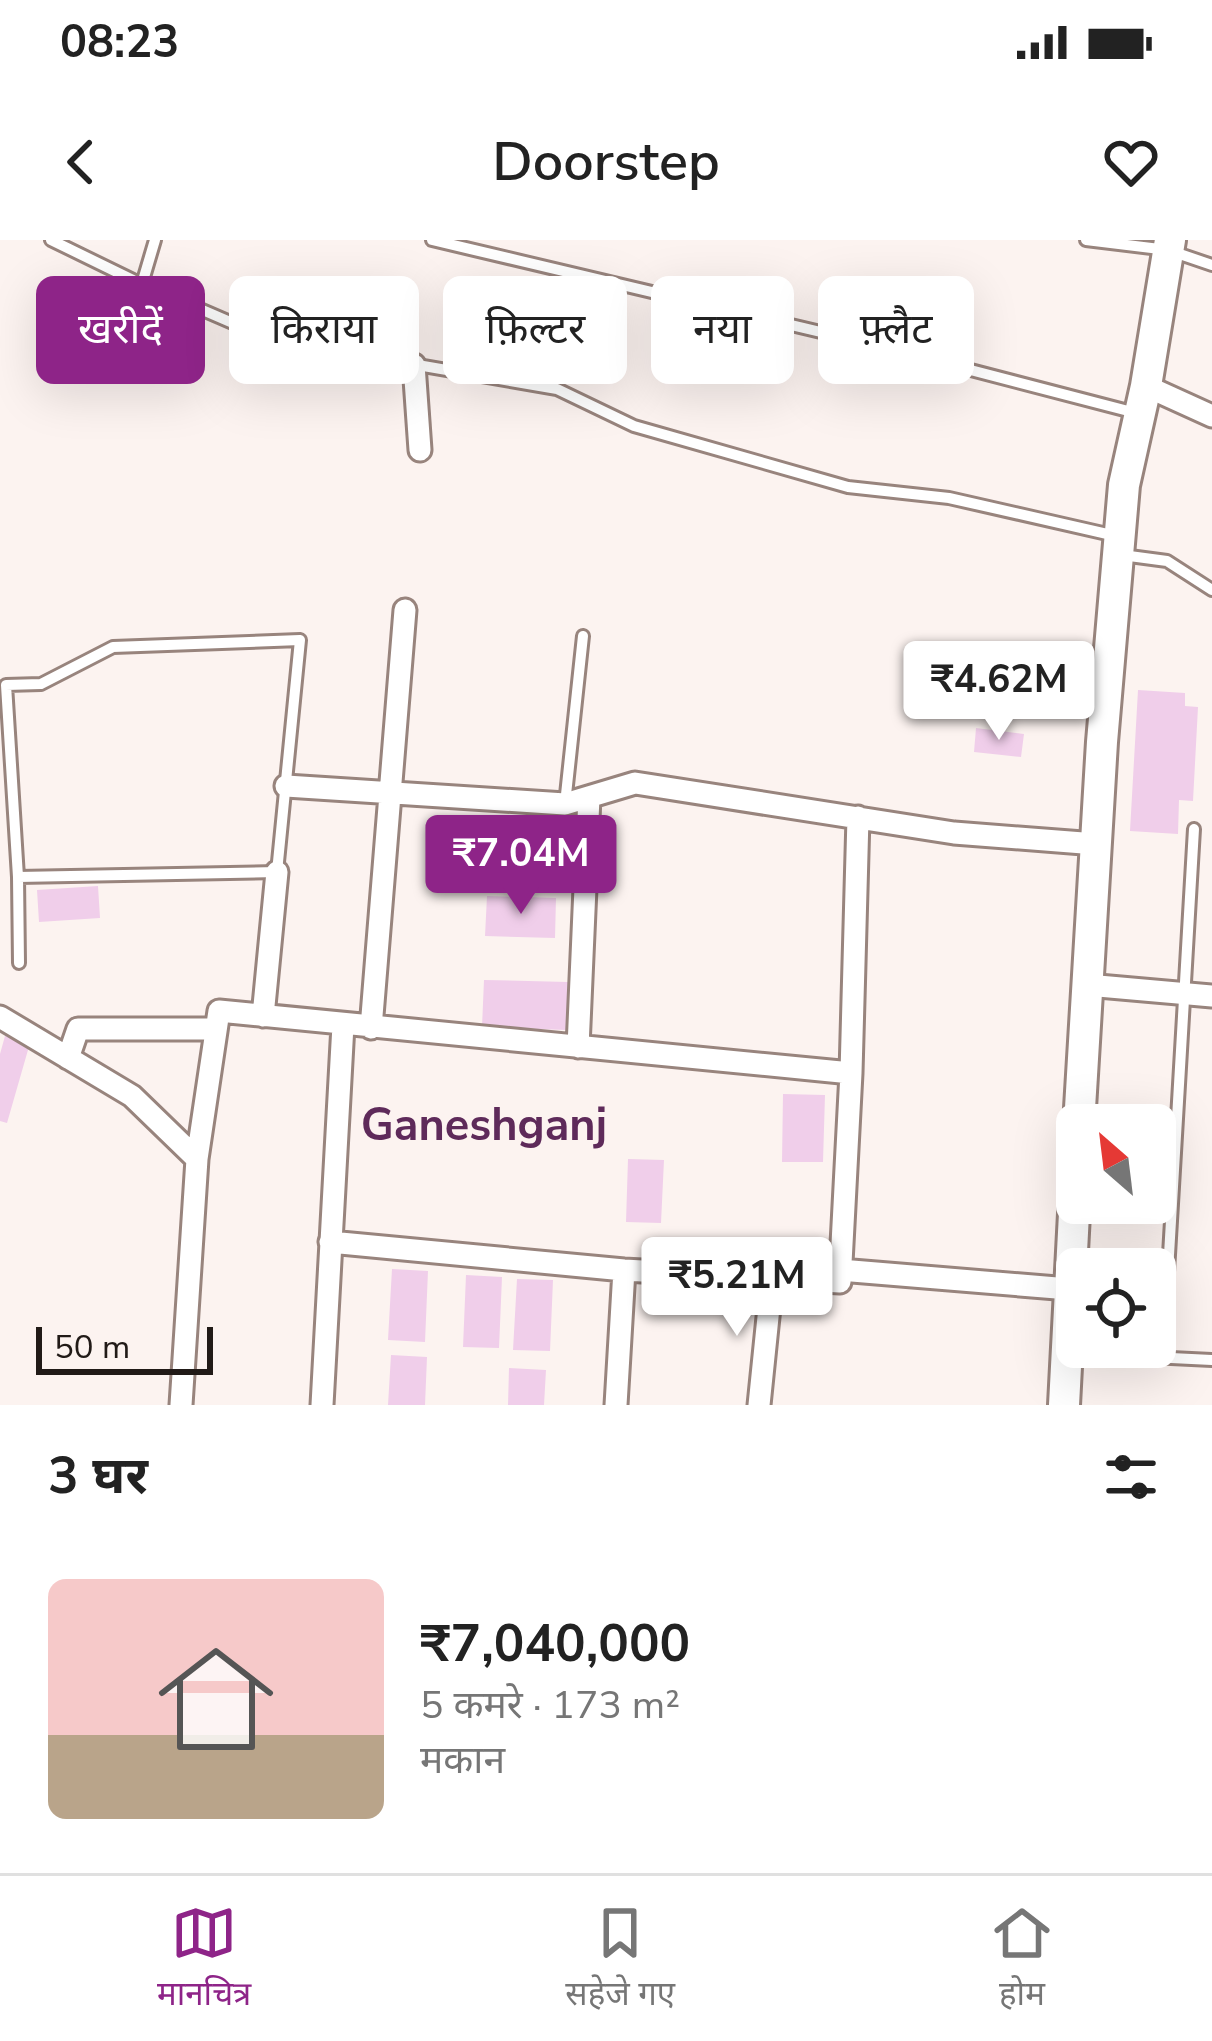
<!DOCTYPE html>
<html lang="hi">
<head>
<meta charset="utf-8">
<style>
  body { margin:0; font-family:"Nunito Sans","Noto Sans Devanagari",sans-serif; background:#f6f6f6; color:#222; height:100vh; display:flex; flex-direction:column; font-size:45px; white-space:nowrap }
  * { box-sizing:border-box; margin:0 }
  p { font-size:39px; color:#767676 }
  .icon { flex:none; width:66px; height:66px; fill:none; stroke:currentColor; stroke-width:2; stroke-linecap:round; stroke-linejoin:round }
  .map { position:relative; height:1165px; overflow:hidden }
  .panel { display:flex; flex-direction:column; background:#fff; flex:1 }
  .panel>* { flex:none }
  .guide { position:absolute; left:36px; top:36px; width:1140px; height:108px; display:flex; gap:24px }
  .needle { width:78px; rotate:332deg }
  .fabs { position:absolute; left:1056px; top:864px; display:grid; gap:24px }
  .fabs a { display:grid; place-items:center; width:120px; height:120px; border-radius:18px; background:#fff; box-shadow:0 12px 48px #0002; font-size:60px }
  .scale { position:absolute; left:36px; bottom:30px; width:177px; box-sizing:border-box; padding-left:12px; border:6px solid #211a17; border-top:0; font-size:33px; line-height:42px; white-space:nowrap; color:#211a17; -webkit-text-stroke:9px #fcf3f0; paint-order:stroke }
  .price { position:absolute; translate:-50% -102px; padding:0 27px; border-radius:12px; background:#fff; color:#222; font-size:39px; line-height:78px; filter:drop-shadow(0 3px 6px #0008) }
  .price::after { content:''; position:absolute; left:50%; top:72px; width:36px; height:27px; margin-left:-18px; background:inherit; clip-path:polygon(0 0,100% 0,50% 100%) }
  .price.on { background:#8e2488; color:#fff }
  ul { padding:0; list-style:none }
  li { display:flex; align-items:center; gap:36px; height:300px; padding:0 48px }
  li+li { border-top:3px solid #e0e0e0 }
  li span { display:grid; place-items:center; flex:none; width:336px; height:240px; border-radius:18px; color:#555 }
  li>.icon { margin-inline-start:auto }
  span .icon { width:144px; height:144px; fill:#fffc; stroke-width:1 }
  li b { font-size:51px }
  h2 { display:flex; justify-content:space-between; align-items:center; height:144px; padding:0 48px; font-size:51px }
  .tag { padding:0 42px; border-radius:18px; background:#fff; box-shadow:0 12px 48px #0002; font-size:42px; line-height:108px }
  .tag.on { background:#8e2488; color:#fff }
  .status { display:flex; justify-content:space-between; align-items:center; height:84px; padding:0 60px; background:#fff; direction:ltr }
  .status svg { height:33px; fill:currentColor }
  header { display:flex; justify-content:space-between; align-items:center; height:156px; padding:0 48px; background:#fff; font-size:54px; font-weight:600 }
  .tab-bar { display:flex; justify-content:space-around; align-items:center; height:168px; border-top:3px solid #e0e0e0; background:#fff; font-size:33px; color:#767676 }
  .tab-bar a { display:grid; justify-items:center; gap:6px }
  .tab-bar .on { color:#8e2488 }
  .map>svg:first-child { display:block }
  .building { fill:#f0ceea }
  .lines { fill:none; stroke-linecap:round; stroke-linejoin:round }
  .lane-casing { stroke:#98847d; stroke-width:16 }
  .street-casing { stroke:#98847d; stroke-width:27 }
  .secondary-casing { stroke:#98847d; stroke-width:36 }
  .lane { stroke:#fff; stroke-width:10 }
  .street { stroke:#fff; stroke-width:21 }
  .secondary { stroke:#fff; stroke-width:30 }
  .labels { text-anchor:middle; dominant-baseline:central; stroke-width:12; stroke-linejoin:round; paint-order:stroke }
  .district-label { font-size:45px; font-weight:bold; fill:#5e2a5a; stroke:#fcf3f0 }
</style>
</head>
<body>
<div class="status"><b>08:23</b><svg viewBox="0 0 49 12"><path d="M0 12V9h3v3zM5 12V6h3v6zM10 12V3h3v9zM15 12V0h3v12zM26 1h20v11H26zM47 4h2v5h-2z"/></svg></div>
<header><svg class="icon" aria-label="back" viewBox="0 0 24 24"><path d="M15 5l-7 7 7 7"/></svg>Doorstep<svg class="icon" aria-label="heart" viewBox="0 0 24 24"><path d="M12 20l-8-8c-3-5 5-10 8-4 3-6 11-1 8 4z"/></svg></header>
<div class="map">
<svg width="1212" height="1165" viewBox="0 0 1212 1165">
  <rect width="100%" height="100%" fill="#fcf3f0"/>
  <path class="building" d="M1138,450L1185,453V466L1198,467L1193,561L1179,560L1178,594L1130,591Z
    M976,488L1024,494L1021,517L974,512Z
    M98,646L100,678L39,682L37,650Z
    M487,656L556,658L555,698L485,696Z
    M484,740L568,742L567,790L482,787Z
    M5,796L30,803L7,883L0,881V814Z
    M783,854L825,855L823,922H782Z
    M628,919L664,920L661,983L626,982Z
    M392,1029L428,1031L425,1102L388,1100Z
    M466,1035L502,1037L499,1108L463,1107Z
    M517,1039L553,1040L550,1111L513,1110Z
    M391,1115L427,1117L425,1165H388Z
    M509,1128L546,1130L544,1165H508Z"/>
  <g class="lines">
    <defs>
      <path id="lane" d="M51,0L133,40L272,100L557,149L634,186L848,247L949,258L1116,296
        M432,0L863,102L1136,173
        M1086,0L1168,10L1212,25
        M142,44L155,0
        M1122,315L1167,321L1212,350
        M565,564L583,396
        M18,637L277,632L300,400L113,407L41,444L6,445L18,637L19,723
        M1069,1113L1212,1120
        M1163,1117L1194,589"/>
      <path id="street" d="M414,125L420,210
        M1146,146L1212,176
        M286,546L565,564L635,543L954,593L1096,604
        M1087,745L1212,756
        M263,776L277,632
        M0,777L132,856L197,919
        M371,788L405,370
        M578,807L589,557
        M68,818L78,789H216
        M330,1002L624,1030L840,1042L851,833L858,577
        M840,1030L1069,1049
        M181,1165L197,919L219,771L851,833
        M322,1165L343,785
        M616,1165L624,1030
        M759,1165L772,1038"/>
      <path id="secondary" d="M1079,885L1102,502L1124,245L1146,146L1170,0
        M1064,1165L1077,916"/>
    </defs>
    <use href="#lane" class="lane-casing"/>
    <use href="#street" class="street-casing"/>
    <use href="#secondary" class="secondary-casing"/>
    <use href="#lane" class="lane"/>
    <use href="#street" class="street"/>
    <use href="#secondary" class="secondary"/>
  </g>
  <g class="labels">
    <g class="district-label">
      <text x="484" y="885">Ganeshganj</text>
    </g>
  </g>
</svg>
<div class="fabs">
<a><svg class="needle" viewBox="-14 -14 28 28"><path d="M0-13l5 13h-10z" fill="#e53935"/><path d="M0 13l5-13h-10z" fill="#767676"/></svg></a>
<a><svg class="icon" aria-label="locate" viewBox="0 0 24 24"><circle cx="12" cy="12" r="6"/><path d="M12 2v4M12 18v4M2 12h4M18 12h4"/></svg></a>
</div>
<div class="scale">50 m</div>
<b class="price" style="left:999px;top:503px">₹4.62M</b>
<b class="price on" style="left:521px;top:677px">₹7.04M</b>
<b class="price" style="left:737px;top:1099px">₹5.21M</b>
<div class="guide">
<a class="tag on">खरीदें</a>
<a class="tag">किराया</a>
<a class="tag">फ़िल्टर</a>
<a class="tag">नया</a>
<a class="tag">फ़्लैट</a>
</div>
</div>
<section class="panel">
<h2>3 घर<svg class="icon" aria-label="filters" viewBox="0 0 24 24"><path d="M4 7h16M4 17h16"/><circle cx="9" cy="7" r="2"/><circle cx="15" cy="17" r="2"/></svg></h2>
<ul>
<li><span style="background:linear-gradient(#f6c9c9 65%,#b9a48a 0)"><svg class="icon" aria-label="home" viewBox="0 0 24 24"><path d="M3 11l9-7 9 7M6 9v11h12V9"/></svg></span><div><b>₹7,040,000</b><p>5 कमरे · 173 m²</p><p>मकान</p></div></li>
</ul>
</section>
<nav class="tab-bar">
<a class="on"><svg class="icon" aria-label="map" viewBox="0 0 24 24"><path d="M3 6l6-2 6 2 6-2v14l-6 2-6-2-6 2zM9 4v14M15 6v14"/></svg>मानचित्र</a>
<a><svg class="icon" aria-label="saved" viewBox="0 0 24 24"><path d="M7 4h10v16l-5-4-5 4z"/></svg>सहेजे गए</a>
<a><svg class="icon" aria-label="home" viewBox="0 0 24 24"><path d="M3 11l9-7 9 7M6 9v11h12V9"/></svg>होम</a>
</nav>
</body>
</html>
